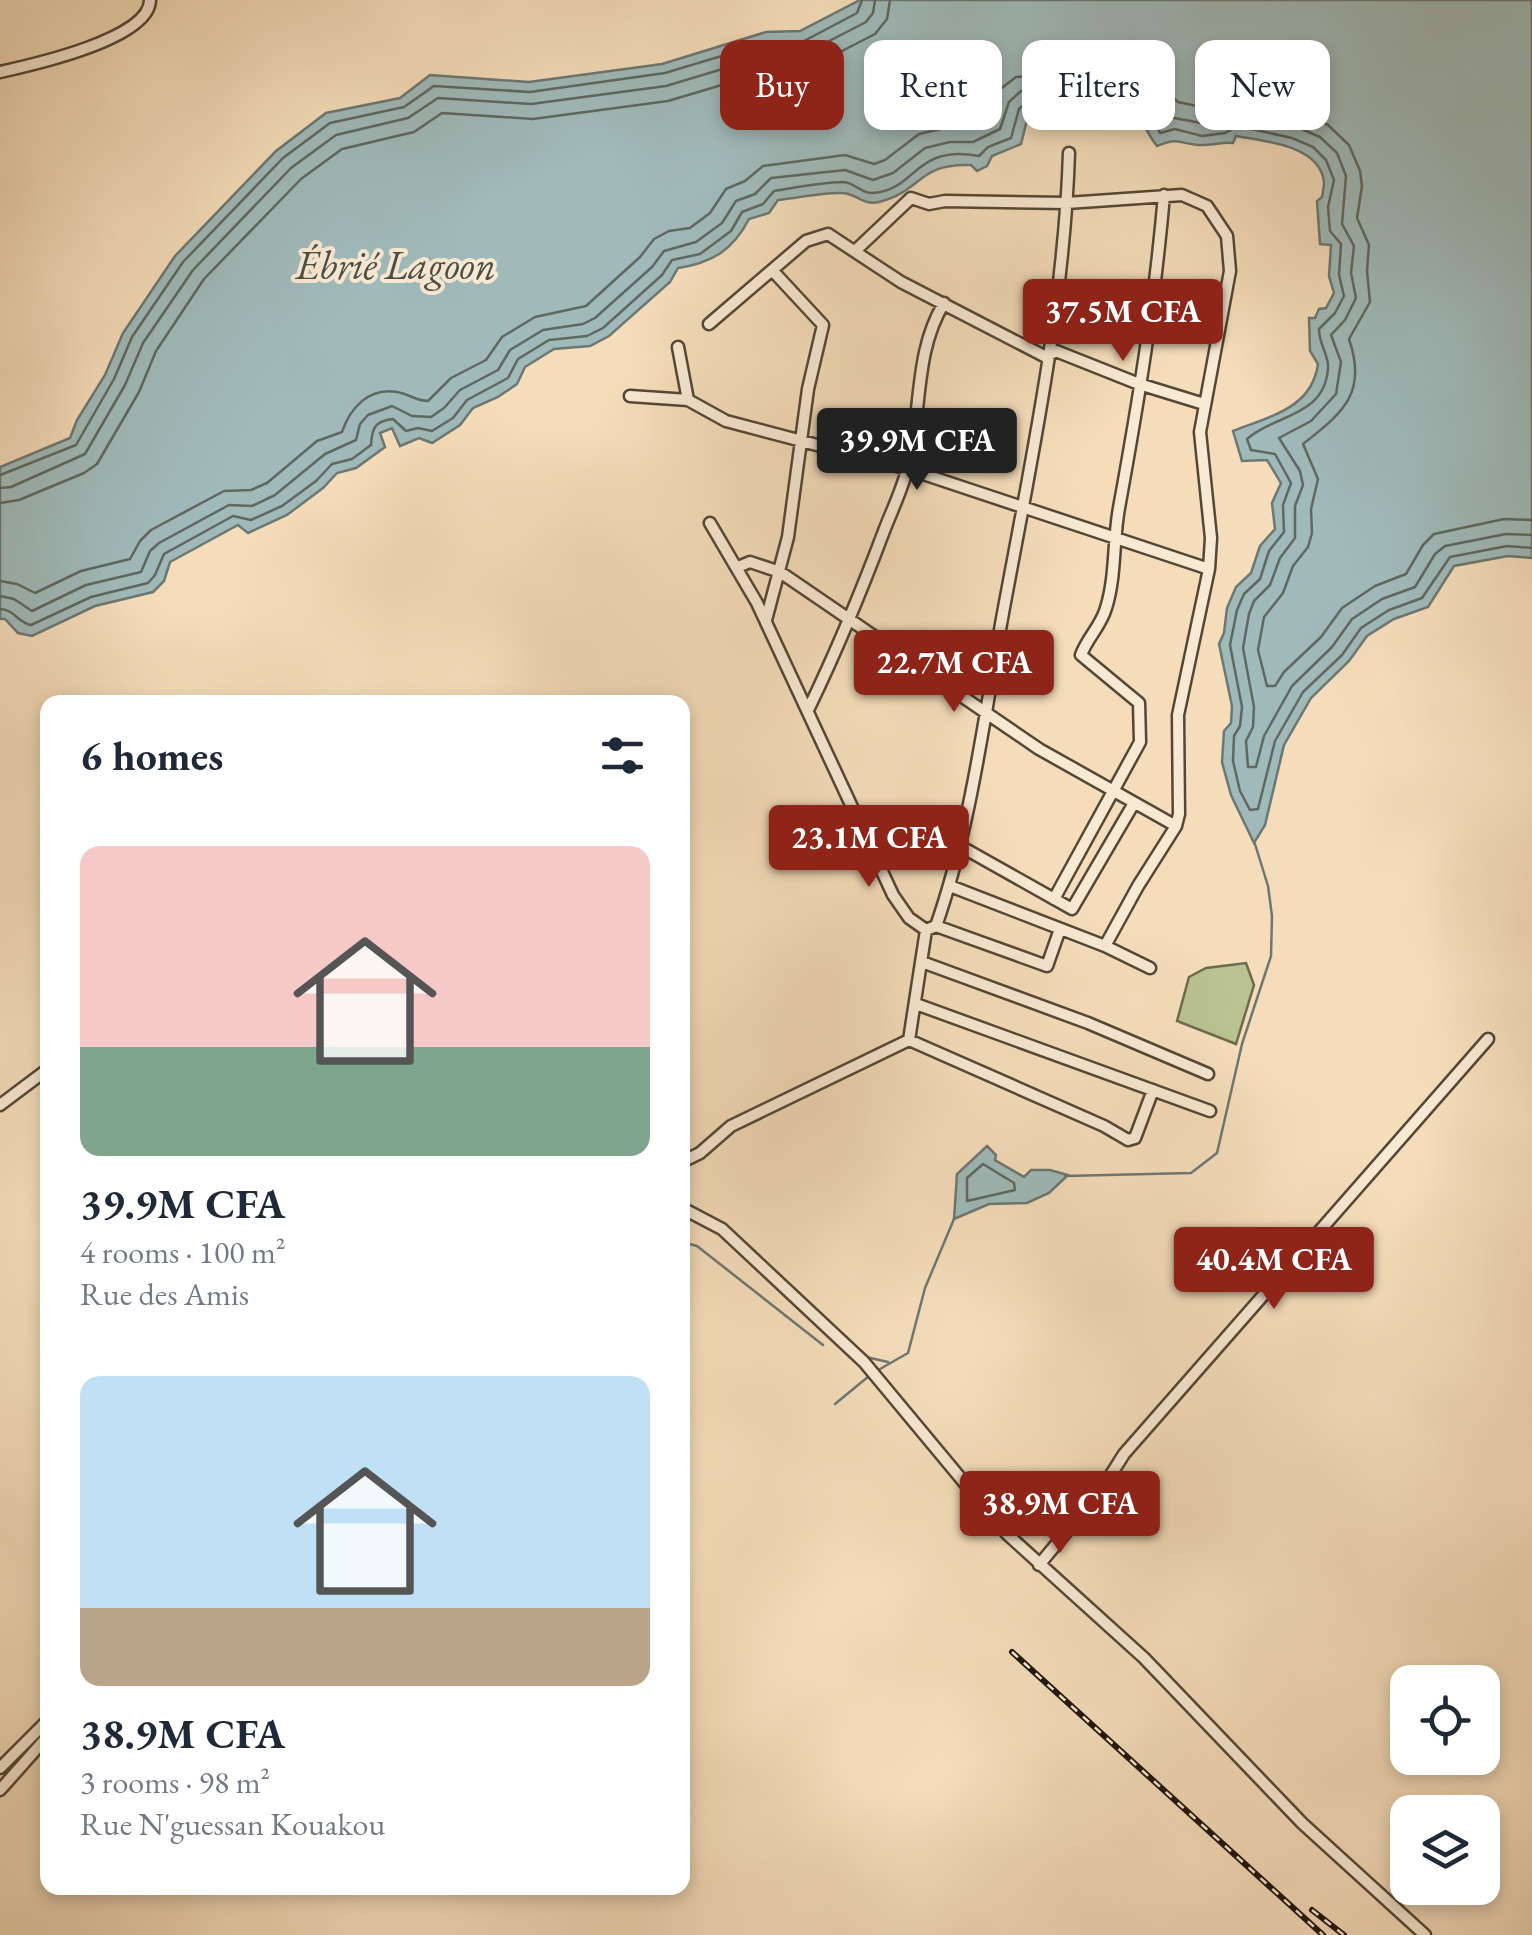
<!DOCTYPE html>
<html lang="en">
<head>
<meta charset="utf-8">
<style>
  body { margin:0; font-family:"EB Garamond",serif; background:#f2f2f3; color:#1f2937; height:100vh; display:flex; flex-direction:column; font-size:38px; white-space:nowrap }
  * { box-sizing:border-box; margin:0 }
  p { font-size:32px; color:#747a83 }
  .icon { flex:none; width:55px; height:55px; fill:none; stroke:currentColor; stroke-width:2; stroke-linecap:round; stroke-linejoin:round }
  .map { position:relative; flex:1; overflow:hidden }
  .details { position:absolute; left:40px; top:695px; width:650px; height:1200px; display:flex; flex-direction:column; background:#fff; border-radius:20px; box-shadow:0 5px 15px #0003 }
  .details>* { flex:none }
  .banner { position:absolute; left:720px; top:40px; width:660px; height:90px; display:flex; gap:20px }
  .controls { position:absolute; left:1390px; top:1665px; display:grid; gap:20px }
  .controls a { display:grid; place-items:center; width:110px; height:110px; border-radius:20px; background:#fff; box-shadow:0 5px 15px #0003; font-size:50px }
  .price { position:absolute; translate:-50% -85px; padding:0 22px; border-radius:10px; background:#8f2418; color:#fff; font-size:32px; line-height:65px; filter:drop-shadow(0 2px 5px #0008) }
  .price::after { content:''; position:absolute; left:50%; top:60px; width:30px; height:22px; margin-left:-15px; background:inherit; clip-path:polygon(0 0,100% 0,50% 100%) }
  .price.selected { background:#222; color:#fff }
  ul { padding:0; list-style:none }
  li { display:grid; align-content:center; gap:20px; height:530px; padding:0 40px }
  li span { display:grid; place-items:center; height:310px; border-radius:20px; color:#555 }
  li>.icon { margin-inline-start:auto }
  span .icon { width:180px; height:180px; fill:#fffc; stroke-width:1 }
  li b { font-size:42px }
  h2 { display:flex; justify-content:space-between; align-items:center; height:120px; padding:0 40px; font-size:42px }
  .chip { padding:0 35px; border-radius:20px; background:#fff; box-shadow:0 5px 15px #0003; font-size:35px; line-height:90px }
  .chip.selected { background:#8f2418; color:#fff }
  .map>svg:first-child { display:block }
  .green { fill:#bac292; stroke:#6c6c4d; stroke-width:2.5 }
  .water { fill:#a0baba; stroke:#6c7873; stroke-width:2.5 }
  .lines { fill:none; stroke-linecap:round; stroke-linejoin:round }
  .shore { stroke:#5f6861; stroke-width:2.5 }
  .stream { stroke:#6c7873; stroke-width:2.5 }
  .minor-casing { stroke:#544735; stroke-width:15 }
  .minor { stroke:#f8e9d3; stroke-width:10 }
  .rail-casing { stroke:#1e1508; stroke-width:6 }
  .rail { stroke:#f8e9d3; stroke-width:2.5; stroke-dasharray:8; stroke-linecap:butt }
  .labels { text-anchor:middle; dominant-baseline:central; stroke-width:8; stroke-linejoin:round; paint-order:stroke }
  .water-label { font-size:40px; font-style:italic; fill:#4c4f46; stroke:#f8e9d3 }
</style>
</head>
<body>
<div class="map">
<svg width="1532" height="1935" viewBox="0 0 1532 1935">
  <rect width="100%" height="100%" fill="#f5ddbb"/>
  <filter id="stains"><feTurbulence type="fractalNoise" baseFrequency=".002" numOctaves="4"/><feColorMatrix values="0 0 0 0 .2 0 0 0 0 .09 0 0 0 0 .02 0 0 0 .5 -.17"/></filter>
  <radialGradient id="worn" r=".72"><stop offset=".6" stop-color="#630" stop-opacity="0"/><stop offset="1" stop-color="#630" stop-opacity=".3"/></radialGradient>
  <path class="green" d="M1246,963L1254,985L1236,1044L1177,1021L1189,977L1206,968Z"/>
  <path class="water" d="M860,0H1532V558L1508,556L1454,566L1428,607L1394,619L1367,636L1349,661L1311,698L1284,745L1265,825L1254,843L1231,795L1222,762L1224,731L1231,723L1232,706L1219,644L1224,633L1227,608L1236,587L1251,573L1260,546L1275,529L1272,503L1281,483L1267,460L1242,461L1233,431C1271,416 1312,408 1318,364L1310,351L1309,318H1315L1319,309L1326,308L1334,293L1329,276L1331,245L1320,244L1317,201L1322,197C1323,192 1324,187 1324,182C1320,145 1264,141 1236,136L1233,143C1221,142 1209,146 1198,145C1178,143 1178,137 1157,146C1146,133 1144,119 1130,108L1110,119L1067,122L1066,111L1029,112L1021,144L992,156L987,166L977,171L971,165C917,163 923,191 879,202C863,206 856,193 842,193C822,192 799,198 778,200L769,213L749,219C733,250 712,263 678,268L670,282L609,336L590,346L554,349L525,367L517,384L498,397L473,408L460,425L432,443L419,438L400,446L392,428L380,433L385,447L356,468L337,473L323,488L287,515L248,533L238,525L170,562L164,581L153,592L95,606L32,636L18,633L5,619H0V467L70,438L77,420L105,375L123,333L175,256L276,151L326,113L400,98L430,75L529,82L662,64L766,32L800,31Z
    M987,1146L996,1155L995,1160L1024,1177L1031,1170H1050L1068,1175L1049,1193L1027,1203L989,1204L954,1219L957,1174Z"/>
  <g class="lines">
    <path class="shore" d="M0,475L76,445L114,379L132,337L183,262L283,158L330,123L404,107L434,86L530,92L665,73L768,42L804,41L857,13L862,0
      M0,488L11,487L85,454L125,385L143,343L193,270L291,168L336,135L408,118L438,98L531,104L666,86L769,55L806,53L866,22L873,13L875,0
      M0,503L19,500L84,473L97,464L139,392L156,351L204,279L301,179L342,149L414,132L442,113L533,119L668,101L772,70L811,67L875,34L887,19L890,0
      M0,581L17,584L35,593L81,571L130,559L140,541L151,530L224,491L251,490L267,483L317,441L342,432C350,408 369,387 397,392C409,394 416,401 428,401L451,378L486,360L502,337L535,317L586,306L640,257L654,239L669,231L690,228L710,213L726,189L745,181L763,166L845,155L874,164L885,160L919,134L949,127H968L987,118L998,91L1016,77L1064,74L1096,81L1116,72L1132,70L1151,76L1178,102L1201,107L1244,99L1300,112L1328,125L1349,145L1360,171L1362,186L1357,218L1369,245L1367,271L1370,302L1349,339C1368,394 1342,413 1303,444L1318,479L1311,509L1312,533L1308,547L1293,566L1283,593L1264,617L1258,650L1267,686H1275L1284,672L1321,637L1342,608L1375,586L1406,574L1423,545L1434,534L1504,519L1532,520
      M0,596L14,599L32,611L86,585L141,572L150,551L159,543L229,505L252,506L275,495L325,454L356,440L360,424L368,415L392,406L412,416L431,417L444,408L460,390L498,370L510,350L543,330L583,324L595,318L652,267L664,251L696,242L722,223L736,201L755,194L771,178L845,170L873,180L893,173L925,148L950,142H973L1000,129L1009,102L1021,91L1064,89L1084,97L1101,96L1131,85L1146,91L1169,117L1201,123L1241,114L1295,126L1320,137L1337,153L1346,176L1342,224L1354,246L1351,273L1356,298L1345,320L1331,335L1341,362L1336,394L1311,421L1279,438L1300,471L1303,485L1295,506V538L1280,558L1270,585L1254,601L1249,614L1243,648L1254,707L1253,727L1246,741L1248,767H1256L1264,736L1292,686L1332,647L1352,619L1382,599L1415,587L1435,554L1445,546L1506,534L1532,535
      M0,609C14,609 18,623 31,625L91,597L148,583L155,575L164,554L233,516L251,520L282,506L316,481L332,464L352,459L371,445C372,429 374,421 393,419L406,431L418,428L432,431L453,418L467,400L508,378L518,359L549,340L587,336L603,328L662,275L672,260L700,254L731,231L742,212L763,204L774,191C791,188 828,182 844,182C855,183 862,194 873,193C917,190 914,144 979,156L988,147L1011,138L1019,109L1026,103L1065,101L1079,110L1106,109L1129,98L1150,112L1160,133L1175,129L1202,136L1225,133L1238,126L1292,138L1313,147L1326,160L1334,180L1328,207L1330,231L1341,244L1339,275L1344,296L1335,313L1319,329C1319,345 1329,355 1328,368C1325,417 1275,414 1247,439L1251,450L1275,454L1291,483L1283,505L1284,532L1269,551L1260,579L1244,594L1237,610L1230,645L1242,707L1240,726L1234,736L1233,761L1240,791L1250,810L1258,809L1275,741L1303,692L1342,655L1361,628L1389,610L1422,598L1450,557L1507,546L1532,548
      M983,1164L1014,1183L1015,1190L967,1201V1178Z"/>
    <path class="stream" d="M1065,1176L1191,1173L1217,1153L1242,1044L1271,956L1272,916L1268,886L1255,844
      M682,1242L697,1246L823,1345
      M866,1357L888,1362
      M880,1369L908,1353L925,1288L954,1219
      M835,1404L869,1376"/>
    <defs>
      <path id="minor" d="M0,72C32,65 150,39 150,0
        M855,251L911,198L929,204L945,201L1067,203L1182,195L1207,206L1227,236L1230,271L1200,432L1211,538L1209,569L1178,715L1179,814L1176,826L1138,886L1105,946
        M709,324L806,241L828,234L901,282L1046,357L1056,351L1139,384L1204,404
        M678,347L688,400
        M630,396L688,400L726,421L908,469L1209,569
        M738,567L750,562L780,572L1039,749L1176,826
        M766,620L788,537L808,389L823,325L772,270
        M809,708C837,650 861,592 884,531C892,510 903,488 908,466C922,411 914,352 944,303
        M960,846L1072,909L1134,803
        M950,886L1105,946L1150,968
        M1054,899L1140,742L1139,703L1081,655C1087,638 1101,626 1106,608C1116,577 1113,540 1119,508C1138,404 1155,301 1164,195
        M936,926L1047,966L1060,929
        M926,930L936,926C971,826 984,718 1003,613C1031,462 1064,307 1069,153
        M922,962L1088,1023L1208,1074
        M916,1004L1210,1111
        M909,1040L1104,1126L1128,1140L1135,1138L1153,1090
        M0,1105L48,1069
        M682,1162L700,1153L731,1126L909,1040L926,930L909,918L893,895L757,603L710,523
        M682,1208L722,1229L864,1362L1007,1534L1144,1658L1302,1823L1425,1935
        M1039,1565L1102,1489L1124,1454L1488,1039
        M0,1768L48,1720
        M0,1790L48,1736"/>
    </defs>
    <use href="#minor" class="minor-casing"/>
    <use href="#minor" class="minor"/>
    <defs>
      <path id="rail" d="M1012,1652L1323,1935
        M1312,1910L1344,1935"/>
    </defs>
    <use href="#rail" class="rail-casing"/>
    <use href="#rail" class="rail"/>
  </g>
  <g class="labels">
    <g class="water-label">
      <text x="396" y="265">Ébrié Lagoon</text>
    </g>
  </g>
  <rect width="100%" height="100%" filter="url(#stains)"/>
  <rect width="100%" height="100%" fill="url(#worn)"/>
</svg>
<div class="controls">
<a><svg class="icon" aria-label="locate" viewBox="0 0 24 24"><circle cx="12" cy="12" r="6"/><path d="M12 2v4M12 18v4M2 12h4M18 12h4"/></svg></a>
<a><svg class="icon" aria-label="layers" viewBox="0 0 24 24"><path d="M12 4l9 5-9 5-9-5zM3 14l9 5 9-5"/></svg></a>
</div>
<b class="price" style="left:1123px;top:364px">37.5M CFA</b>
<b class="price selected" style="left:917px;top:493px">39.9M CFA</b>
<b class="price" style="left:954px;top:715px">22.7M CFA</b>
<b class="price" style="left:869px;top:890px">23.1M CFA</b>
<b class="price" style="left:1274px;top:1312px">40.4M CFA</b>
<b class="price" style="left:1060px;top:1556px">38.9M CFA</b>
<div class="banner">
<a class="chip selected">Buy</a>
<a class="chip">Rent</a>
<a class="chip">Filters</a>
<a class="chip">New</a>
</div>
<section class="details">
<h2>6 homes<svg class="icon" aria-label="filters" viewBox="0 0 24 24"><path d="M4 7h16M4 17h16"/><circle cx="9" cy="7" r="2"/><circle cx="15" cy="17" r="2"/></svg></h2>
<ul>
<li><span style="background:linear-gradient(#f6c9c9 65%,#7fa58c 0)"><svg class="icon" aria-label="home" viewBox="0 0 24 24"><path d="M3 11l9-7 9 7M6 9v11h12V9"/></svg></span><div><b>39.9M CFA</b><p>4 rooms · 100 m²</p><p>Rue des Amis</p></div></li>
<li><span style="background:linear-gradient(#bfe0f5 75%,#b9a48a 0)"><svg class="icon" aria-label="home" viewBox="0 0 24 24"><path d="M3 11l9-7 9 7M6 9v11h12V9"/></svg></span><div><b>38.9M CFA</b><p>3 rooms · 98 m²</p><p>Rue N'guessan Kouakou</p></div></li>
</ul>
</section>
</div>
</body>
</html>
